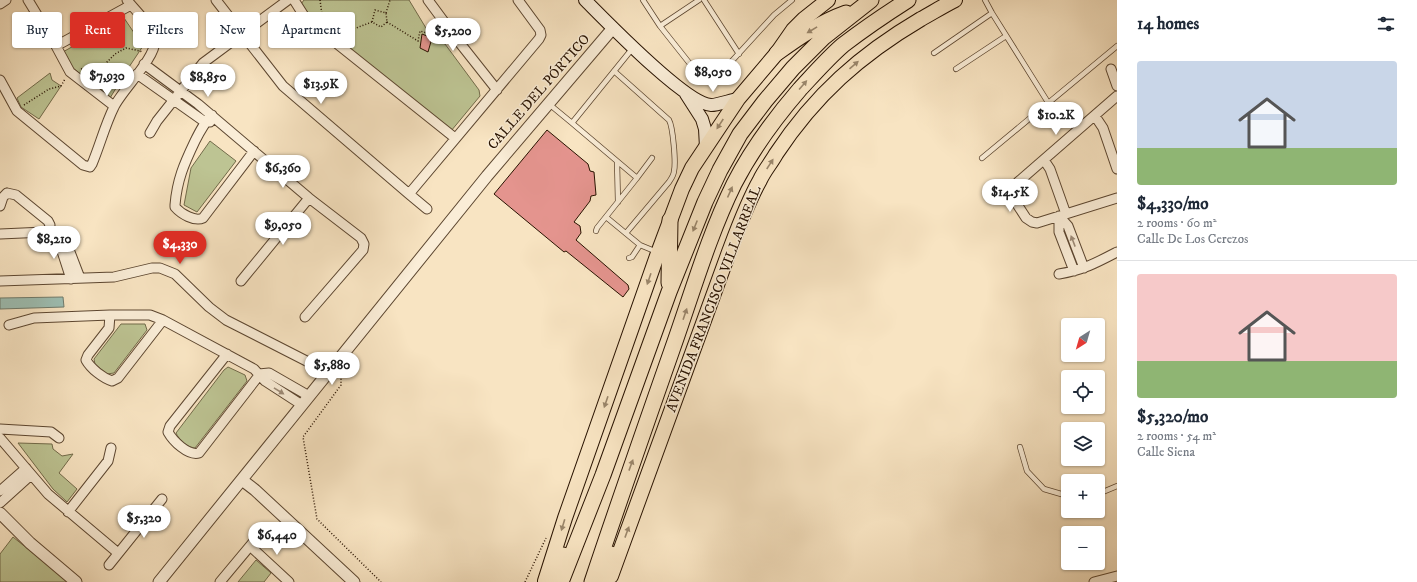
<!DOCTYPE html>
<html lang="en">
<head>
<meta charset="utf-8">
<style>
  body { margin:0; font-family:"IM FELL DW Pica",serif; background:#f2f2f3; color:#1f2937; height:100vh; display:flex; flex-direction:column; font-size:15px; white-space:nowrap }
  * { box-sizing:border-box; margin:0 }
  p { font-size:13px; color:#747a83 }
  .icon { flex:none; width:22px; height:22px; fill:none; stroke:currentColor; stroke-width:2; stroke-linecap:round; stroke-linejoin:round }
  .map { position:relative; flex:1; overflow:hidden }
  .side { display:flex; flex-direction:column; background:#fff; width:300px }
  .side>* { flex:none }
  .banner { position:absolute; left:12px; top:12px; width:380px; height:36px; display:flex; gap:8px }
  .needle { width:26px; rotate:217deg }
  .tools { position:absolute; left:1061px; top:318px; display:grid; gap:8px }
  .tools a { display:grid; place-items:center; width:44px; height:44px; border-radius:4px; background:#fff; box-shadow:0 1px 3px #0004; font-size:20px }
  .price { position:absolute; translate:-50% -34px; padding:0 9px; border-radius:14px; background:#fff; color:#222; font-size:13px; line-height:26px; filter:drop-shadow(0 1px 2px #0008) }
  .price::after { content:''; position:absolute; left:50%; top:24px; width:12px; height:9px; margin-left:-6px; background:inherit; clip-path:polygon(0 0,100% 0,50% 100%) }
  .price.selected { background:#d93025; color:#fff }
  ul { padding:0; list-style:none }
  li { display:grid; align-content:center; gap:8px; height:212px; padding:0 20px }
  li+li { border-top:1px solid #e0e1e3 }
  li span { display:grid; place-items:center; height:124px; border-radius:4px; color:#555 }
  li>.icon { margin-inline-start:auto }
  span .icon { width:72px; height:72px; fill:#fffc; stroke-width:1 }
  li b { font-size:17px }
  h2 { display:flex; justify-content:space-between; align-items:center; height:48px; padding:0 20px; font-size:17px }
  .chip { padding:0 14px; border-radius:4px; background:#fff; box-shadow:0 1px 3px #0004; font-size:14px; line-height:36px }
  .chip.selected { background:#d93025; color:#fff }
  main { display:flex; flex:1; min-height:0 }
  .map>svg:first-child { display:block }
  .green { fill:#bdc493; stroke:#726b4a }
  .water { fill:#9dbfb4; stroke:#6e7a6c }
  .building { fill:#e4948e; stroke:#281200 }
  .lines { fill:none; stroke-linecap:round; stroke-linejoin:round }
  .service-casing { stroke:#5c4630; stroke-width:6 }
  .minor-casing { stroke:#5c4630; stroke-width:11 }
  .tertiary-casing { stroke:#5c4630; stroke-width:13 }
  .secondary-casing { stroke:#281200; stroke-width:14 }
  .primary-casing { stroke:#281200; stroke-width:16 }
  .trunk-casing { stroke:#281200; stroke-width:17 }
  .path { stroke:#281200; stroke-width:1.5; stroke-dasharray:1 2; stroke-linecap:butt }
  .service { stroke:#faedd7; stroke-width:4.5 }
  .minor { stroke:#faedd7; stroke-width:9 }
  .tertiary { stroke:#faedd7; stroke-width:11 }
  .secondary { stroke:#faedd7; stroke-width:12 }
  .primary { stroke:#f8e4c2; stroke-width:14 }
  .trunk { stroke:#f8e4c2; stroke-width:15 }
  .oneway { fill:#9a866b }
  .oneway2 { fill:#9c8a76 }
  .labels { text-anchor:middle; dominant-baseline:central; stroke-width:3; stroke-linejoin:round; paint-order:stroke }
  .street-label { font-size:14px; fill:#281200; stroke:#faedd7 }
</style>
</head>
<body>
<main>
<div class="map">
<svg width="1117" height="582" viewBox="0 0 1117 582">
  <rect width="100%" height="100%" fill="#f8e4c2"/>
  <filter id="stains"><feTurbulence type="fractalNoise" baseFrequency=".005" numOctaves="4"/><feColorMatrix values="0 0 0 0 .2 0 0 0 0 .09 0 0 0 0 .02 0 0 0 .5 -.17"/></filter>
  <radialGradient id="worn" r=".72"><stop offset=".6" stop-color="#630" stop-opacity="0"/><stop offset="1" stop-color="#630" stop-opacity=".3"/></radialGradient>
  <path class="green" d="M304,0H409L432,38L445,44L479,90L480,96L451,131L313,19L301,4Z
    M124,18L143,46L129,67L110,98L68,64L61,53Z
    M50,73L52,80L61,86L39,119L21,107L17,98Z
    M210,141L236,161L197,212L184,205L191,168Z
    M121,324H145L147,330L114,373L107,374L95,364L94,359Z
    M228,367L245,375L247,381L195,448C187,447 179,440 176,433L224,370Z
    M18,443L52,444L53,449L62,456L73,454L59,473L77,489L67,502L53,489Z
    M13,537L69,582H0V554Z
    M256,560L271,573L264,582H238Z"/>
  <path class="water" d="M63,297L64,307L0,309V298Z"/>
  <path class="building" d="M422,34L432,38L428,52L420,48Z
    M547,130L588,164L590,171L594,172L596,195L591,196L590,201L574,222L580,226L581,233L576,240L628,285L629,289L623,297L566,251L564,252L494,194Z"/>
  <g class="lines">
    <defs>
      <path id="service" d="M643,0L660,26L702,79C710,82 714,79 720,74L774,15L792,0
        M704,0L739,54
        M985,0L992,13L1049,104
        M660,26L699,0
        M632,49L572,123L637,178L652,158
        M934,53L992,13
        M956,69L1006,36
        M614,71L669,120C673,127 676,163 674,171C674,175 671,179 669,182L626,233
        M549,104L572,123
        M982,158L1117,46
        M617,162L618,202
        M606,217L640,245L657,252
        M596,231L597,228L637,178
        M629,258L632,257L640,245
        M1020,447L1027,471L1044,489L1068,496
        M1098,494L1117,486"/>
      <path id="minor" d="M28,0L56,46L70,72L114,106
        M216,0L283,86L409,194L427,209
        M294,0L306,19L455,138
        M428,0L459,42L497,90
        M0,4L6,0
        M56,46L131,5
        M144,64L198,104L309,198L361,238L364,244L363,250L305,317
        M1111,69L1117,86
        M137,74L205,122H210
        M0,80L17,111L83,165L90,167L92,164C100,145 105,125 114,107C122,90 156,58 155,40C154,28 135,10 127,0
        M1117,96L1018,182L1014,190L1013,198L1026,218L1032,222L1037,223L1117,198
        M212,115C204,123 200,131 195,141C184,164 177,180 175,205V207C181,214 195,222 203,218L254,151
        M1095,116L1103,128L1117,169
        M150,133L157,121L203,63L288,0
        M1044,160L1050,169L1066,214
        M7,193L16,195L48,221L50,225L49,229
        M409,194L539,39L541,35L540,30L518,0
        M0,206L3,197L7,193
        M1059,216L1068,226L1084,268
        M1059,216V232L1074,271
        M49,229L57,236L65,239L80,278
        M0,234L45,232L49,229
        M57,236L71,279
        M1059,274C1083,270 1096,263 1117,252
        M0,281L114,277L152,268H160L175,274L209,307L226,320L328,372
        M241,281L309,198
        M110,315L109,328L88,355L86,360C91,369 103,378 112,381L118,378L163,320
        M9,325L34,318L110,315H150L163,320L254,369L265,381L302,405
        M227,354L170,426L168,432C173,441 188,456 199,453L257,378L259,374
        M259,374L269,373L309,396
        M0,429L51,432L59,438
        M0,438L48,494L118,553
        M0,491L26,468
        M0,503L31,475
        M68,512L108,461L111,448
        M250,546L289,582
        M109,565L162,499
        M220,582L260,534
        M1094,582L1117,576"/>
      <path id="tertiary" d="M242,480L255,490L354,582
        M0,513L30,543L76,582
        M159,582L487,176L613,28"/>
      <path id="secondary" d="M585,0C606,21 686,104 711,105C718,105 731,100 738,99
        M686,94L702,119L705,129L706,147"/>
      <path id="primary" d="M611,576L729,252C738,228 747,203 760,180C764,171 771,163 776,154C815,95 860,55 921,19C932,13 943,6 955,0
        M545,581L565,518L658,253L682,189L692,168L738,99L777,53L793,30L804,19L828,0"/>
      <path id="trunk" d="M777,53C799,37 821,22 846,13
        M669,283L670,220
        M549,582L563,555
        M561,582L603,475L669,292L705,202L720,170L740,134L765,101L793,68L824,37L871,0
        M592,582C618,504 645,427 672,350C692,294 708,237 734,184C752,149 775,118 800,89C814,74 828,58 843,45C864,29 886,14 908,0
        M603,582L611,554"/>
    </defs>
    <use href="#service" class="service-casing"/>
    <use href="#minor" class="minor-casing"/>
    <use href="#tertiary" class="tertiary-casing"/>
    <use href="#secondary" class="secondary-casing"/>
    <use href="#primary" class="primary-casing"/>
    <use href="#trunk" class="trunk-casing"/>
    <path class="path" d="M320,0L323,22
      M386,13L390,0
      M387,22L418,41L420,31L444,38
      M340,34L372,22L381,27L387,22L386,13L375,10L372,22
      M81,69L105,64L115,54L126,48L140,51L142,52
      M24,105L49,89L61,86L65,79
      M338,375L341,376V385L303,437L317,519L381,582
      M525,582L546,538"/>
    <use href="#service" class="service"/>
    <use href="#minor" class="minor"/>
    <use href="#tertiary" class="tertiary"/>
    <use href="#secondary" class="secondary"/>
    <use href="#primary" class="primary"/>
    <use href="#trunk" class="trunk"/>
  </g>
  <defs><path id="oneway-solid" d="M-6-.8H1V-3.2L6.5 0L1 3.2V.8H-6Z"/></defs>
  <g class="oneway">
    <use href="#oneway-solid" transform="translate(812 30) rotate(149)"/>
    <use href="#oneway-solid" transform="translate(854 65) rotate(-41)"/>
    <use href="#oneway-solid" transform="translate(803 85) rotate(-49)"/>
    <use href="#oneway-solid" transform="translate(720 124) rotate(123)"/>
    <use href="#oneway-solid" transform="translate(770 164) rotate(-57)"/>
    <use href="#oneway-solid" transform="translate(730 192) rotate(-66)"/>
    <use href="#oneway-solid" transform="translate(695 226) rotate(112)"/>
    <use href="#oneway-solid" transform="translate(649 279) rotate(109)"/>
    <use href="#oneway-solid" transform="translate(685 314) rotate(-71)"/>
    <use href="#oneway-solid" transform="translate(606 402) rotate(109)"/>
    <use href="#oneway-solid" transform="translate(631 465) rotate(-70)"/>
    <use href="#oneway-solid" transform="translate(563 525) rotate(107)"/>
    <use href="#oneway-solid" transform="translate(627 532) rotate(-70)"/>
  </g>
  <g class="oneway2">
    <use href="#oneway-solid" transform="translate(1073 241) rotate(-111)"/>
    <use href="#oneway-solid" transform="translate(279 391) rotate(32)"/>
  </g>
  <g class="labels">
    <g class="street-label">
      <text transform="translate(539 92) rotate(-49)">CALLE DEL PÓRTICO</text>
      <text transform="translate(714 299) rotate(-69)">AVENIDA FRANCISCO VILLARREAL</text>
    </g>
  </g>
  <rect width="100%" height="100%" filter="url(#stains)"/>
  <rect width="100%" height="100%" fill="url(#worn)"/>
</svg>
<div class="tools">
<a><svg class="needle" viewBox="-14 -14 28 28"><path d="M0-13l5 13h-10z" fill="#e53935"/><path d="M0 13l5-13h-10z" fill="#747a83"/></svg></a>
<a><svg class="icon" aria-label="locate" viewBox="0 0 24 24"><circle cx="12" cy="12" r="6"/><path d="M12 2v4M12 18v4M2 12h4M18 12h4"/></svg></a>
<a><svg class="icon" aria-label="layers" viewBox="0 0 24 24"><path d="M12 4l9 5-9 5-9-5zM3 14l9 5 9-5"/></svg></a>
<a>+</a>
<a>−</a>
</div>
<b class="price" style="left:453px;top:52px">$5,200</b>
<b class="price" style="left:713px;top:93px">$8,050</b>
<b class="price" style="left:107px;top:97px">$7,930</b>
<b class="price" style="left:208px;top:98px">$8,850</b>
<b class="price" style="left:321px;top:105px">$13.9K</b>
<b class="price" style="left:1056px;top:136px">$10.2K</b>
<b class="price" style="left:283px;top:189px">$6,360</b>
<b class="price" style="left:1010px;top:213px">$14.5K</b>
<b class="price" style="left:283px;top:246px">$9,050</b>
<b class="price" style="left:54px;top:260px">$8,210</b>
<b class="price selected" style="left:180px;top:265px">$4,330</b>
<b class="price" style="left:332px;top:386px">$5,880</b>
<b class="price" style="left:144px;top:539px">$5,320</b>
<b class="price" style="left:277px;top:556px">$6,440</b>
<div class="banner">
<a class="chip">Buy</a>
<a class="chip selected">Rent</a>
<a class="chip">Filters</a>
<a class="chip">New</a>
<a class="chip">Apartment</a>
</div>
</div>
<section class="side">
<h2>14 homes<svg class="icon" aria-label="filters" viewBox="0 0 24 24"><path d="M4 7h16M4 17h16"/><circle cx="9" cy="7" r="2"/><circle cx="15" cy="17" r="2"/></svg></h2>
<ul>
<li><span style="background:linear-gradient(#c9d6e8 70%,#8fb573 0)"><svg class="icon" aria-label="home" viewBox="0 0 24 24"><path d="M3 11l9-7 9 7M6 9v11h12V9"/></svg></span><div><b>$4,330/mo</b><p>2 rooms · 60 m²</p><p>Calle De Los Cerezos</p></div></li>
<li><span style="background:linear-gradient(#f6c9c9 70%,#8fb573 0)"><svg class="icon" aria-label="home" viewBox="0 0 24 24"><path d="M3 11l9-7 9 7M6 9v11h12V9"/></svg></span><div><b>$5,320/mo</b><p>2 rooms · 54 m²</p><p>Calle Siena</p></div></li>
</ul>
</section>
</main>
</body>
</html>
